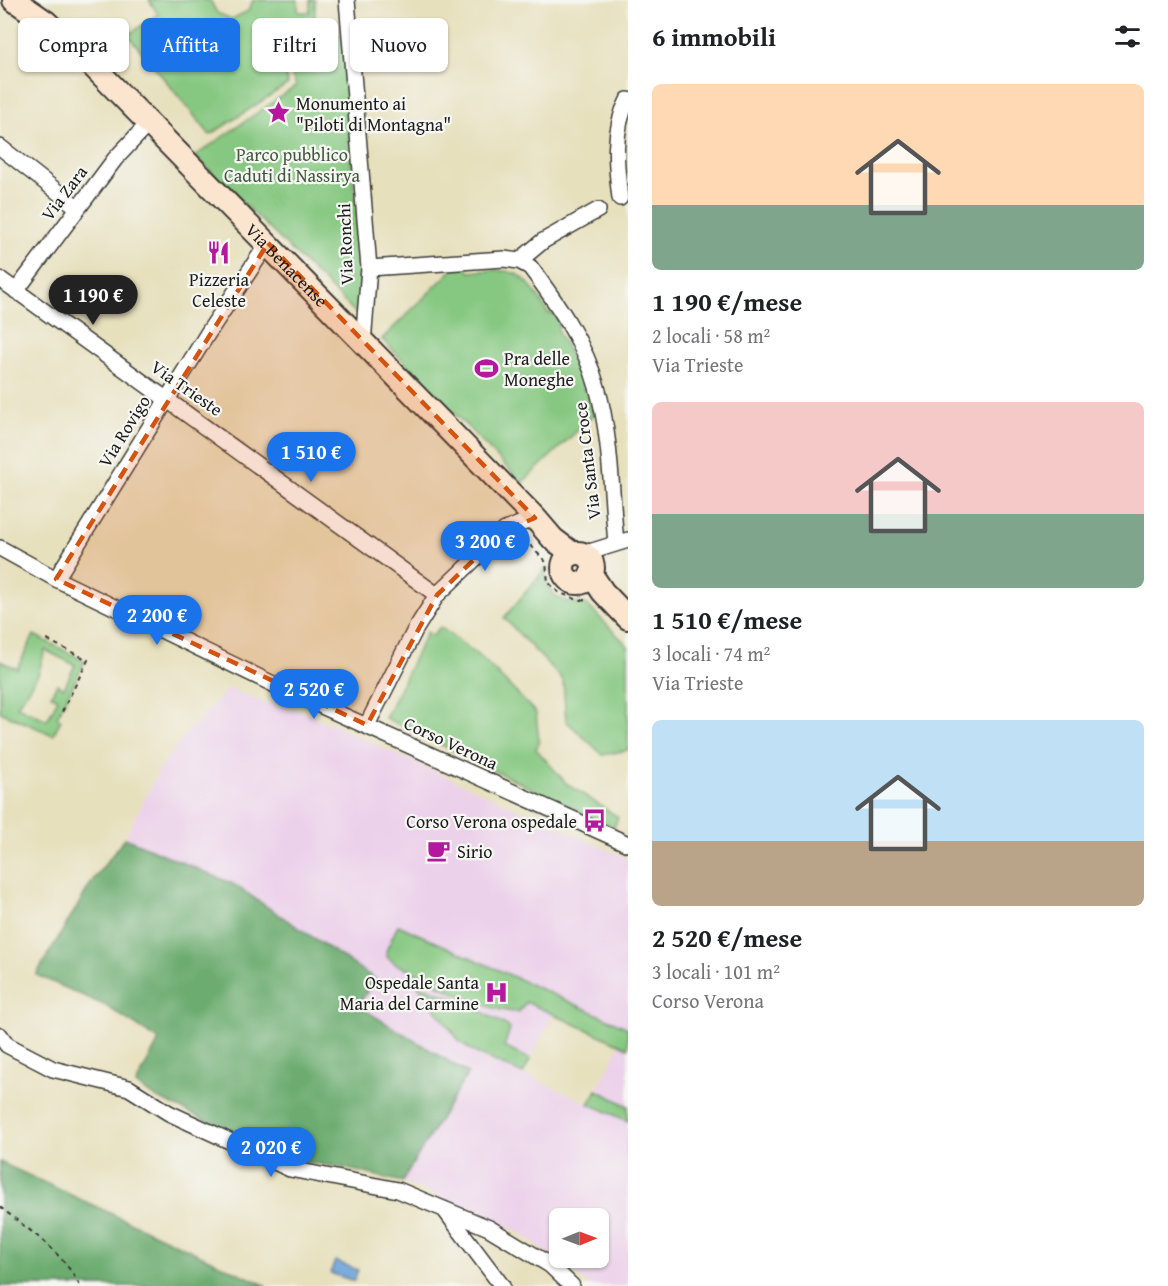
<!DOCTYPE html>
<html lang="it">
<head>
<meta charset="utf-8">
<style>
  body { margin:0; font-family:"Gentium Book Plus",serif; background:#f6f6f6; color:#202124; height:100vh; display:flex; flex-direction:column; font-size:22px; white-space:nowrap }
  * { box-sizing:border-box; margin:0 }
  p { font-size:20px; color:#757577 }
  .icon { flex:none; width:33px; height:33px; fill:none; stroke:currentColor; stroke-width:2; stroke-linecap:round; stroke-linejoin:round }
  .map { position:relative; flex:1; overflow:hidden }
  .drawer { display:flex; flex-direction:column; background:#fff; width:540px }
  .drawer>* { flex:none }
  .hud { position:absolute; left:18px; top:18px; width:519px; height:54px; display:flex; gap:12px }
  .needle { width:39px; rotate:89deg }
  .buttons { position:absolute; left:549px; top:1208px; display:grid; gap:12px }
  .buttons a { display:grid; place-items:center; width:60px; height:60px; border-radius:9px; background:#fff; box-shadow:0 2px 4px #0004; font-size:30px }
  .price { position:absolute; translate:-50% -51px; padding:0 14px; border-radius:21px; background:#1a73e8; color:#fff; font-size:20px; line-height:39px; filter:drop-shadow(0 2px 3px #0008) }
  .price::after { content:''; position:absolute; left:50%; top:36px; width:18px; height:14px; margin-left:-9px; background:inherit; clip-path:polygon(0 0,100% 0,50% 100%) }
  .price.active { background:#222; color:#fff }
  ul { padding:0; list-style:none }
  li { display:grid; align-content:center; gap:12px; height:318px; padding:0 24px }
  li span { display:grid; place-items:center; height:186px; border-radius:9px; color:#555 }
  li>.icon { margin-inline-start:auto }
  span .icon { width:108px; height:108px; fill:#fffc; stroke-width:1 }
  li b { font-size:26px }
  h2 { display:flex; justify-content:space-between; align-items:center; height:72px; padding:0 24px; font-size:26px }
  .tag { padding:0 21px; border-radius:9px; background:#fff; box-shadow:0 2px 4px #0004; font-size:21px; line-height:54px }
  .tag.active { background:#1a73e8; color:#fff }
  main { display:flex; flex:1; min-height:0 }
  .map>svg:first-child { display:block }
  .built { fill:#ecd1ea; fill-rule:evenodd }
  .green { fill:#86c881; stroke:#51724e; stroke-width:1.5; fill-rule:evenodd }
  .forest { fill:#6cac6f; stroke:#446446; stroke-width:1.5 }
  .water { fill:#6aa3d9; stroke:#43607a; stroke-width:1.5 }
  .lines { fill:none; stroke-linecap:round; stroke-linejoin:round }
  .street-casing { stroke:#3a3934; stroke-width:18 }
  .secondary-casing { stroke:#3a3934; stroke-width:26 }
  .path { stroke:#3a3934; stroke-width:2; stroke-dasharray:4.5 4.5; stroke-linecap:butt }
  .street { stroke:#fff; stroke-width:15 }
  .secondary { stroke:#fce5cf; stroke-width:22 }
  .marked { fill:#d4530e; fill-opacity:0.2; stroke:#d4530e; stroke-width:4.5; stroke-dasharray:12 8; stroke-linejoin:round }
  .labels { text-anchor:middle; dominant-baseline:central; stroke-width:4.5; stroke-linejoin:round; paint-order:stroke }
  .poi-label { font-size:18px; fill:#1c1c1c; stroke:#f6f6f2; text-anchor:start }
  .park-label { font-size:18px; fill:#41583f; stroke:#f6f6f2 }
  .street-label { font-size:18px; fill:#1c1c1c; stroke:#f6f6f2 }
</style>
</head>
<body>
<main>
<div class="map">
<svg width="628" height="1286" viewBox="0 0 628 1286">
  <rect width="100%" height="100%" fill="#f6f6f2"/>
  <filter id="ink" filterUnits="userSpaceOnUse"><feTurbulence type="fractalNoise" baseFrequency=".0167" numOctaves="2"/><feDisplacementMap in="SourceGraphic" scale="12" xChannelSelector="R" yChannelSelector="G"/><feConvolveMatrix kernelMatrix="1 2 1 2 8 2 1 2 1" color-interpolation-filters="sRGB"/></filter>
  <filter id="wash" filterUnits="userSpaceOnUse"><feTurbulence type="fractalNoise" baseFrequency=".008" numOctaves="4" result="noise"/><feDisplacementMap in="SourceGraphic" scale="24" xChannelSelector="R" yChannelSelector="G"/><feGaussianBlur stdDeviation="1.35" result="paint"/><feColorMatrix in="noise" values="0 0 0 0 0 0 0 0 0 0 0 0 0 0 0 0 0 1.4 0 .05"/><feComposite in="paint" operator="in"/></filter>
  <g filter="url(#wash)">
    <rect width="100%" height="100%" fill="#e7e0bd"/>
    <path class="built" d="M229,688L259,701L301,711L628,859V1286H591L528,1238L486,1214L402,1182L468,1073L358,1006L375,978L125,838L159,771L184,736ZM554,1013L620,1045L590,1104L523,1074ZM560,1218H598V1257H560Z"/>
    <path class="green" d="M149,0H210L217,13L232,19L248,11L253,0H298V12H310V0H315V38L280,56L288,84L210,135L128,35L158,14ZM301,22L308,36L280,50L274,37Z
      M342,34L363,299V320L195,156L296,86L286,60Z
      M454,268H466L470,272C519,267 523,271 548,313L553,314L559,323L558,331L584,384L582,387L592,398L594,415L522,483L382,339Z
      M546,568C545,596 559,602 586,604L628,646V750L603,755L566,721L563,680L504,618Z
      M440,627L483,659L536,713L539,743L536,749L567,784L618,817L614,828L385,718L427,632L432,636Z
      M34,635L85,661L57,717L61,720L53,735L0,712V661L17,669ZM45,650L75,665L64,688L57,684L51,695L58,699L47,720L17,706L38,675Z
      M398,925L628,1028V1048L526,1002L519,1012C488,1014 426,978 396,964L387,957L386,951Z
      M416,983L467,1004L506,1025L510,1029L504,1047L530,1059L523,1074L476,1053L460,1042Z
      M597,1090L628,1106V1121L589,1104Z"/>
    <path class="forest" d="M125,838L233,884L375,979L358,1006L468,1073L402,1182L340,1167L292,1160L151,1095L136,1084L159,1040L106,1006L36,975L93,880Z
      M0,1162L267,1286H0Z"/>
    <path class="water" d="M335,1261L358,1270L354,1281L330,1273Z"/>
  </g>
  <g filter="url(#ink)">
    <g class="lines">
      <defs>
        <path id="street" d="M347,0L369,268L363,343
          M0,147L77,207
          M620,198C616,166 612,129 628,100
          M519,261L543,241L598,210
          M369,268L504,259L519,261L530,267C557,303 585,343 597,387C611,436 611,492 616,543
          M0,279L437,595
          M16,291L115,159L149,123
          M0,548L56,579L273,684L628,844
          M583,554L628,540
          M56,579L208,333L268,243
          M367,725L415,630L437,595L505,530L535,518
          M0,1035L7,1045L53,1069L129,1088L169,1113L290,1169L398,1190L489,1228L550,1265L572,1286
          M444,1209L502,1286"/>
        <g id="secondary">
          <path id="s1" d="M14,0L46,22L88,61L535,518L553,539L573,554"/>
          <circle cx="578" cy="568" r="15"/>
          <path d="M591,574L603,592L628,618"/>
        </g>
      </defs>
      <use href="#street" class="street-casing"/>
      <use href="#secondary" class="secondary-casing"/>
      <path class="path" d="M524,539L546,562L548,582L558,592L578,600H586
        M47,640L88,660L60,716
        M0,1207C30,1231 62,1251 80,1286"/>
      <use href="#street" class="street"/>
      <use href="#secondary" class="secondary"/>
    </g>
  </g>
  <path class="marked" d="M268,243L535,518L505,530L437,595L367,725L56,579Z"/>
  <defs>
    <symbol id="sight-bare" viewBox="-9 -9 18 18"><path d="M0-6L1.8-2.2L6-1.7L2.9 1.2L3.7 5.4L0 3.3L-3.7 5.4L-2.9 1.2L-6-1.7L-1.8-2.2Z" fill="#b5179e" stroke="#f6f6f2" stroke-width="2.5" paint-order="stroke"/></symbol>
    <symbol id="restaurant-bare" viewBox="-9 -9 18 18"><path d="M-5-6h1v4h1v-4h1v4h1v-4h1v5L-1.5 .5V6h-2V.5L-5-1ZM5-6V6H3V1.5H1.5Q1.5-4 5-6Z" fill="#b5179e" stroke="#f6f6f2" stroke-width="2.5" paint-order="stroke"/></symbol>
    <symbol id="stadium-bare" viewBox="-9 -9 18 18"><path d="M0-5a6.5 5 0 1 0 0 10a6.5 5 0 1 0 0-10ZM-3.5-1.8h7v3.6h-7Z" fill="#b5179e" stroke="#f6f6f2" stroke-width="2.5" paint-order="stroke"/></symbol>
    <symbol id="bus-bare" viewBox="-9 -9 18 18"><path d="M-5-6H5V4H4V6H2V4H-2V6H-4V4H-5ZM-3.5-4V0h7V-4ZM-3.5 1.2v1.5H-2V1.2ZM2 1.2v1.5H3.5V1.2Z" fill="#b5179e" stroke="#f6f6f2" stroke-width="2.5" paint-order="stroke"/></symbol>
    <symbol id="cafe-bare" viewBox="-9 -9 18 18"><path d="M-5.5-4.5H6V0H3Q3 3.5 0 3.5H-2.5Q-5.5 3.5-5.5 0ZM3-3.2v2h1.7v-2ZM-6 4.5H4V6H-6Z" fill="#b5179e" stroke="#f6f6f2" stroke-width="2.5" paint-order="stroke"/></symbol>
    <symbol id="hospital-bare" viewBox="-9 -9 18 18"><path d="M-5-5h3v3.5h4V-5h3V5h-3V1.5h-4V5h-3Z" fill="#b5179e" stroke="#f6f6f2" stroke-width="2.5" paint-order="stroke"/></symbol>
  </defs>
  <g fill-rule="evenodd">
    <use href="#sight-bare" x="262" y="96" width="33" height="33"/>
    <use href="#restaurant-bare" x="202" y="236" width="33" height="33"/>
    <use href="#stadium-bare" x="470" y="352" width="33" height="33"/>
    <use href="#bus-bare" x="578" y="804" width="33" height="33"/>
    <use href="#cafe-bare" x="422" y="834" width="33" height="33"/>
    <use href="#hospital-bare" x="480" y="976" width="33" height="33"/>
  </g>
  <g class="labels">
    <g class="poi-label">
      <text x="296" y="103">Monumento ai<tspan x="296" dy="21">"Piloti di Montagna"</tspan></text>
      <text x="219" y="279" text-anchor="middle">Pizzeria<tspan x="219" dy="21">Celeste</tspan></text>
      <text x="504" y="358">Pra delle<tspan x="504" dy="21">Moneghe</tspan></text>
      <text x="577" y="821" text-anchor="end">Corso Verona ospedale</text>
      <text x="457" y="851">Sirio</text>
      <text x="479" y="982" text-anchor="end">Ospedale Santa<tspan x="479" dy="21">Maria del Carmine</tspan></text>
    </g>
    <g class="park-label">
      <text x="292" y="154">Parco pubblico<tspan x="292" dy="21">Caduti di Nassirya</tspan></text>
    </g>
    <g class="street-label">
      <text transform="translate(64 193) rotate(-53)">Via Zara</text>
      <text transform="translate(345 244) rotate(-92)">Via Ronchi</text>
      <text stroke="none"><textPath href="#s1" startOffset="381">Via Benacense</textPath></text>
      <text transform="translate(187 388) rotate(35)">Via Trieste</text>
      <text transform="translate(124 431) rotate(-58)">Via Rovigo</text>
      <text transform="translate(587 461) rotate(-97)">Via Santa Croce</text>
      <text transform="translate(451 743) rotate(25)">Corso Verona</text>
    </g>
  </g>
</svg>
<div class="buttons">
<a><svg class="needle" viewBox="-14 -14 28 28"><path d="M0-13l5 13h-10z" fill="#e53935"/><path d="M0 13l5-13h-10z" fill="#757577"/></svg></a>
</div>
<b class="price active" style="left:93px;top:326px">1 190 €</b>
<b class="price" style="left:311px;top:483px">1 510 €</b>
<b class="price" style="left:485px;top:572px">3 200 €</b>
<b class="price" style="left:157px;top:646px">2 200 €</b>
<b class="price" style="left:314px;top:720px">2 520 €</b>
<b class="price" style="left:271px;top:1178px">2 020 €</b>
<div class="hud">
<a class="tag">Compra</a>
<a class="tag active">Affitta</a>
<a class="tag">Filtri</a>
<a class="tag">Nuovo</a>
</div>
</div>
<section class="drawer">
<h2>6 immobili<svg class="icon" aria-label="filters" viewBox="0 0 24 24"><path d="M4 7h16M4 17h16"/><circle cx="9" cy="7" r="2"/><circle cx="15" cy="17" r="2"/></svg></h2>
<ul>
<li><span style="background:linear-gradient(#ffd9b3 65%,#7fa58c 0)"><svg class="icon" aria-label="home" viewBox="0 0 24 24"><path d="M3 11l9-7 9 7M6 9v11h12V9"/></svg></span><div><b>1 190 €/mese</b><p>2 locali · 58 m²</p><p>Via Trieste</p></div></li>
<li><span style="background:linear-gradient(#f6c9c9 60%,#7fa58c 0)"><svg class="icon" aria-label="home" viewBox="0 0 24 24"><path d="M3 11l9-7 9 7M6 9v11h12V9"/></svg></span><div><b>1 510 €/mese</b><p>3 locali · 74 m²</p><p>Via Trieste</p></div></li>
<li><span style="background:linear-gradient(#bfe0f5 65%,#b9a48a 0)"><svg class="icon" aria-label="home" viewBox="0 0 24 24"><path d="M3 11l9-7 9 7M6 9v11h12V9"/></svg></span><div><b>2 520 €/mese</b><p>3 locali · 101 m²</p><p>Corso Verona</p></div></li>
</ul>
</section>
</main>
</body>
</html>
